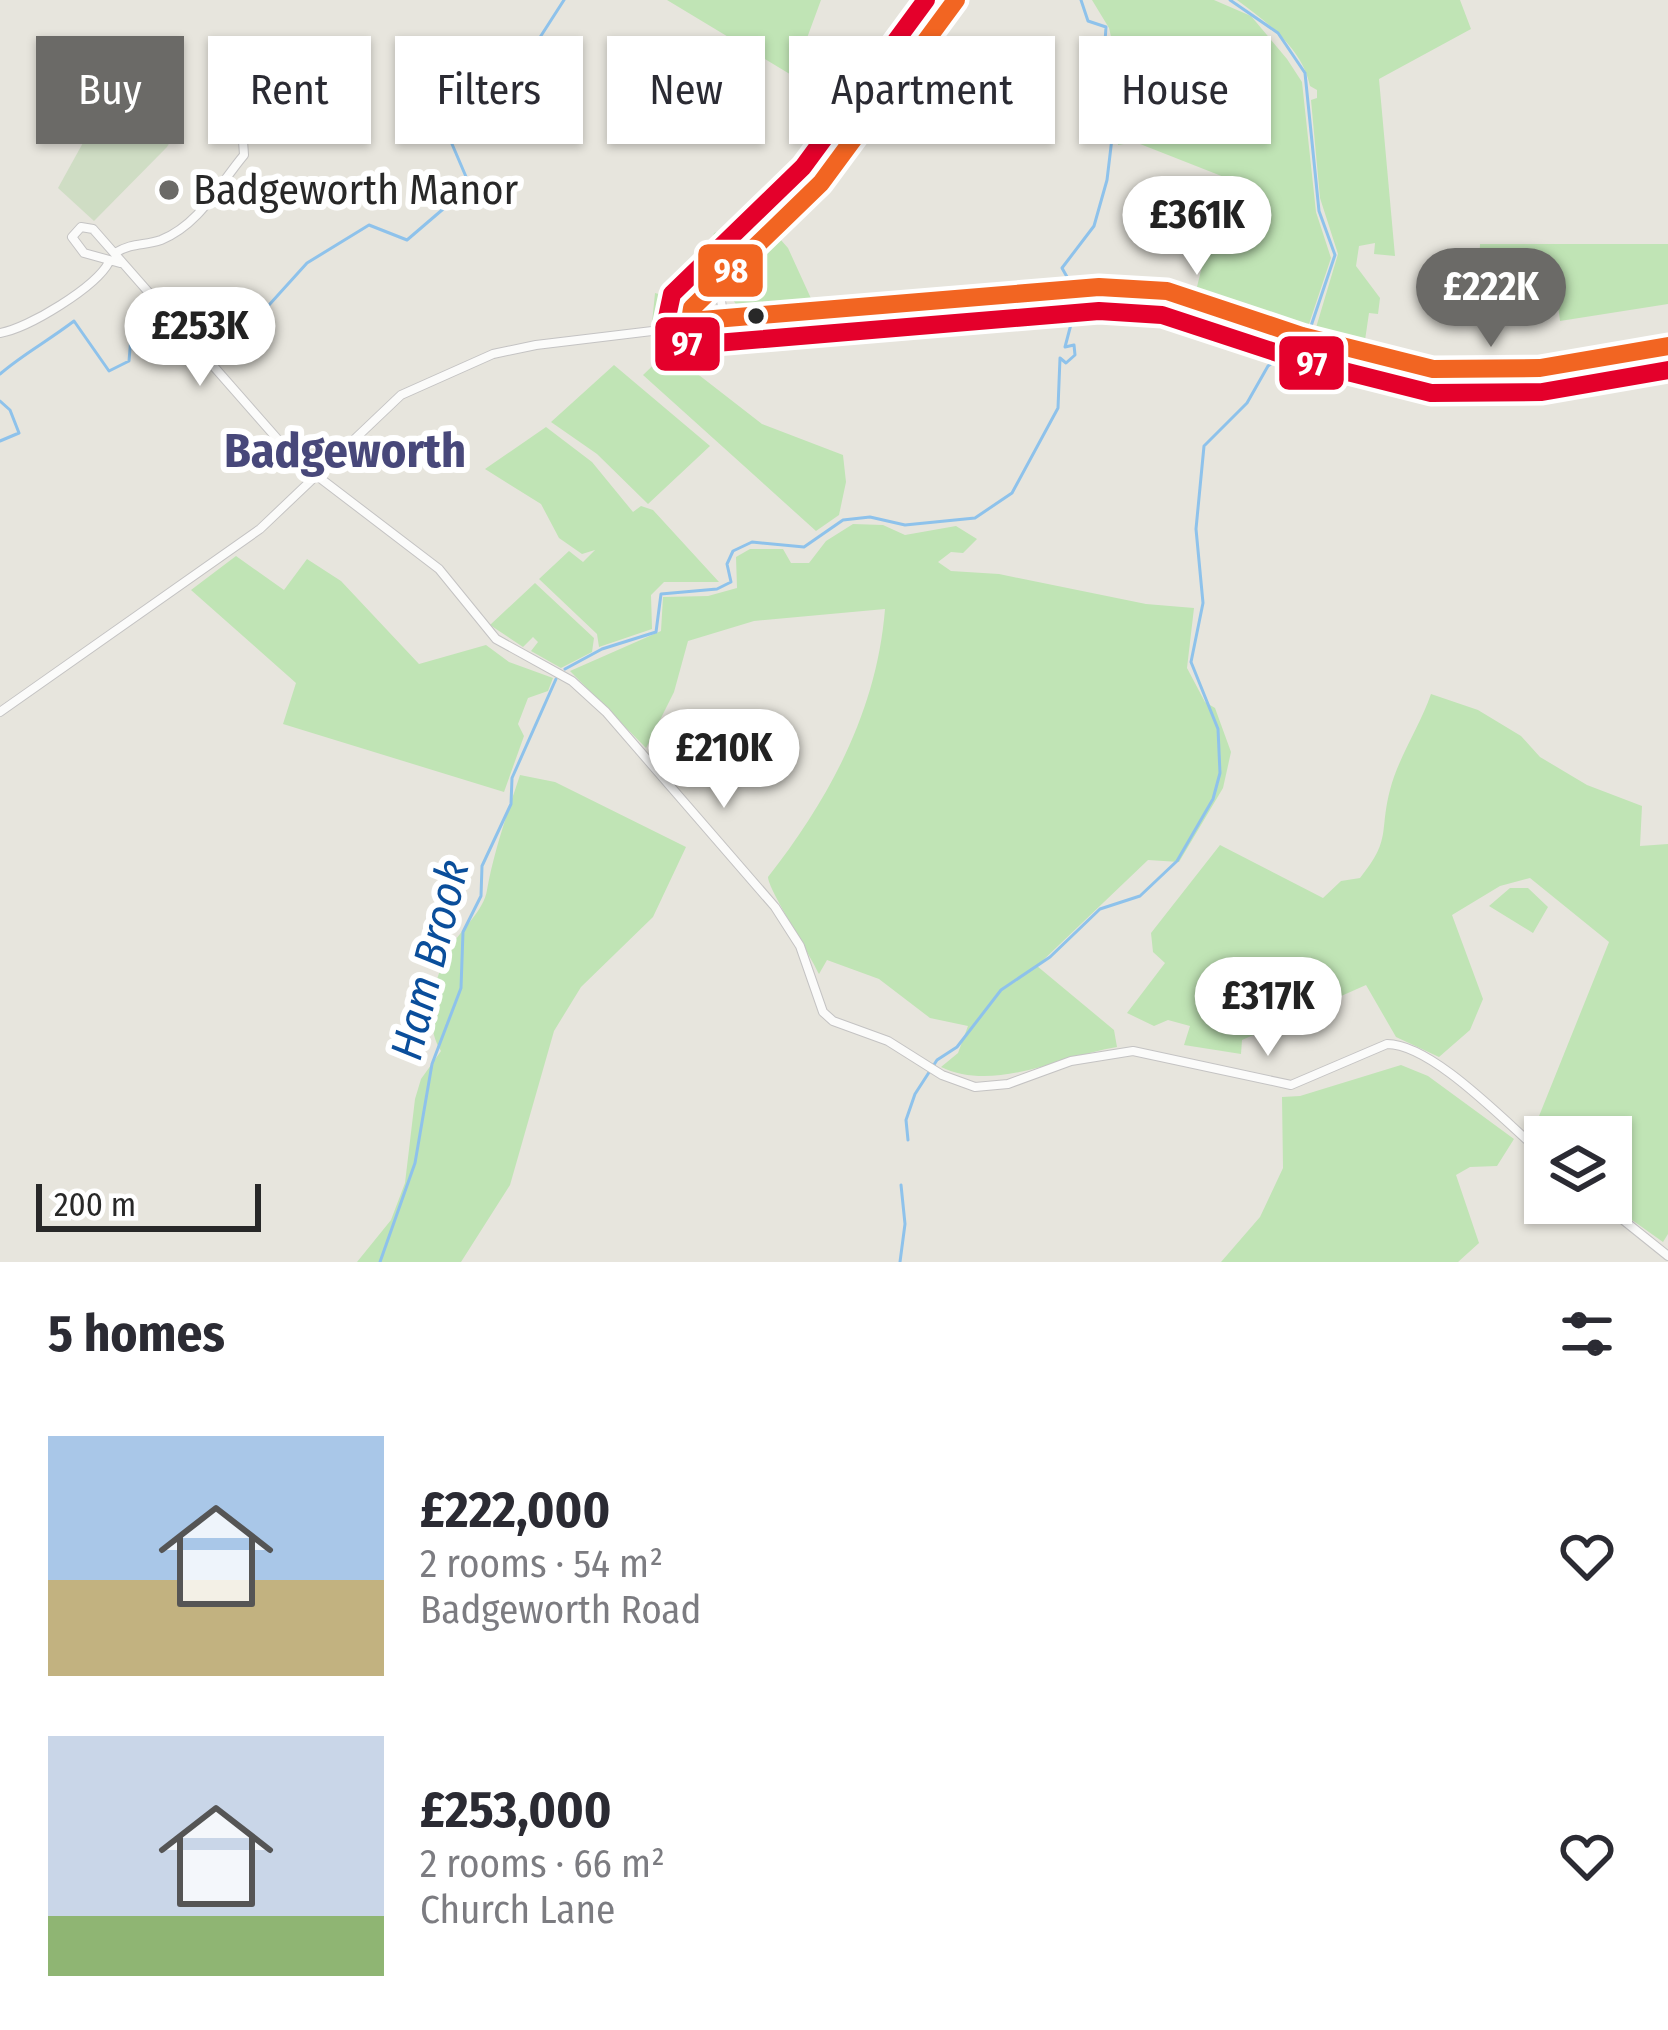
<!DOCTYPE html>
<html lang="en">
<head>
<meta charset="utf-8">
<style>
  body { margin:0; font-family:"Fira Sans Condensed",sans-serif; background:#f7f7f7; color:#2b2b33; height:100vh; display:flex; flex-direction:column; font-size:45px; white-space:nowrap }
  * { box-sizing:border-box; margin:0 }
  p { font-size:39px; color:#7c7c81 }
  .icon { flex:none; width:66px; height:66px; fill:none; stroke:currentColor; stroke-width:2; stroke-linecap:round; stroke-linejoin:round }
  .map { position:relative; height:1262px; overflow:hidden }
  .side { display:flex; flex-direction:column; background:#fff; flex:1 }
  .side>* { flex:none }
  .hud { position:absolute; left:36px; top:36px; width:1596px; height:108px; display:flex; gap:24px }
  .fabs { position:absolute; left:1524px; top:1116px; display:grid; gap:24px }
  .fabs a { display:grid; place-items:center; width:108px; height:108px; border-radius:0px; background:#fff; box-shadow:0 3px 9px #0004; font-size:60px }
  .scale { position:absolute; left:36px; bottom:30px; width:225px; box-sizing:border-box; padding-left:12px; border:6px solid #282828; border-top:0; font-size:33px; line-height:42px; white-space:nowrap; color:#282828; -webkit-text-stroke:9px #fff; paint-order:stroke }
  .price { position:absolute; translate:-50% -102px; padding:0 27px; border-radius:42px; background:#fff; color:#222; font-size:39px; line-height:78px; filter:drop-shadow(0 3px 6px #0008) }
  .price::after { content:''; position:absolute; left:50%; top:72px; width:36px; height:27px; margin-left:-18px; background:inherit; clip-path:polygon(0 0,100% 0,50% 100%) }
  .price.active { background:#6b6a67; color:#fff }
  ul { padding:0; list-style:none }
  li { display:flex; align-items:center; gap:36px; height:300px; padding:0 48px }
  li span { display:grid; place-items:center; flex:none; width:336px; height:240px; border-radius:0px; color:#555 }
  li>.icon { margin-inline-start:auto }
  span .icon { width:144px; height:144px; fill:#fffc; stroke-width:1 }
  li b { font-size:51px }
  h2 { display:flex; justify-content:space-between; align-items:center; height:144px; padding:0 48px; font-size:51px }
  .tag { padding:0 42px; border-radius:0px; background:#fff; box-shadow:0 3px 9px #0004; font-size:42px; line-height:108px }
  .tag.active { background:#6b6a67; color:#fff }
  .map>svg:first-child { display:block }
  .green { fill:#c0e4b5 }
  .cemetery { fill:#cfddc4 }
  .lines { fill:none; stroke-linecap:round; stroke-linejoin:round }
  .stream { stroke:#8ec2eb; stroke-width:3 }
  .minor-casing { stroke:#c4c3c3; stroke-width:10 }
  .minor { stroke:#fbfbfa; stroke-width:8 }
  .bus-1-casing { stroke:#fff; stroke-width:27 }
  .bus-2-casing { stroke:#fff; stroke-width:27 }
  .bus-1 { stroke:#f26522; stroke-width:18 }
  .bus-2 { stroke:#e4002b; stroke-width:18 }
  .poi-dot { fill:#6b6a67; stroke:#fff; stroke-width:4.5 }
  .bus-dot { fill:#282828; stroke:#fff; stroke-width:4.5 }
  .labels { text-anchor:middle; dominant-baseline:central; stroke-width:12; stroke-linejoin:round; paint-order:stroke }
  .poi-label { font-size:42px; fill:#282828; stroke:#fff; text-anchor:start }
  .water-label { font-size:45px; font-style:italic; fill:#0a4e9b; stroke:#fff }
  .quarter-label { font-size:48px; font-weight:bold; fill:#48487a; stroke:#fff }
  .line-badge { stroke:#fff; stroke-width:4.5 }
  .badge-label { font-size:33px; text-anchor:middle; font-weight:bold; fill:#fff }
</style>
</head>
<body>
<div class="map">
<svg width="1668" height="1262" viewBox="0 0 1668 1262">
  <rect width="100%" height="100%" fill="#e7e5dd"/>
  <path class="green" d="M667,0H821L793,76Z
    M1092,0H1214L1251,16L1287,59L1302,82L1316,212L1331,258L1307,330L1195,295L1224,177L1135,142L1118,145L1114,124L1124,92L1109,28Z
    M1237,0H1460L1471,29L1379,79L1395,256L1374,254L1375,243L1359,246L1356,266L1380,298L1378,314L1369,313L1364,347L1315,331L1338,254L1320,198L1311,100L1317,98V90L1310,86C1302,48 1267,22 1237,0Z
    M746,204L780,223L773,231L788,248L814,305L742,313L720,281L652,323L655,293L674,298L706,259L714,233L734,225Z
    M1480,244H1668V304L1560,321L1558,305H1477Z
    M668,351L762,424L843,455L846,482L839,515L816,531L643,375Z
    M614,365L710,446L648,504L597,454L551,422Z
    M546,427L592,462L633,512L641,506L653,510L719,582H664L651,595L652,629L599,647L597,634L539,579L569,551L583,562L595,550L582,554L559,538L541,504L485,469Z
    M853,524L883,525L905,535L956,526L977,539L963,553L951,552L938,562L951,571L999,574L1146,604L1194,608L1187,668L1205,702L1215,708L1231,752L1223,788L1179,862L1148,860L1037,966L1114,1030L1117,1047C1061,1056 995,1093 941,1067L958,1053L968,1026L930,1018L879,979L827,960L819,974C810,954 768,889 768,877C830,798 877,710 885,609L754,621L688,641L674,692L646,748L570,671L661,631L663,597L708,596L737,588L736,557L750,549H783L791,563H809L826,541Z
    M236,556L284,590L307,559L341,581L419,664L486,645L509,662L553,678L548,691L528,698L518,724L524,736L504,792L283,724L296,683L191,590Z
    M535,583L594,638L592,652L561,668L531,651L538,642L533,637L523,647L490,625Z
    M1431,694L1478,710L1521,736L1540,757L1587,785L1642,806L1640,846L1668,844V1234L1663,1242L1608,1203L1611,1137H1545V1148L1531,1136L1609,942L1530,878L1500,886L1452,915L1483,999L1470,1030L1439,1057L1396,1037L1366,985L1242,1040L1241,1054L1184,1045L1190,1026L1168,1020L1154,1026L1127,1013L1165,963L1153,952L1151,933L1220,845L1323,898L1341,881L1360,878C1392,839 1379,832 1390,790C1398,758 1420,726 1431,694Z
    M520,775L555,782L686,847L653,917L581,987L554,1031L510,1185L461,1262H357L391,1220L405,1183L415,1099L421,1079L441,1051C422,1022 435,973 452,945C462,929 484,910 487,890C494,851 507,814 520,775Z
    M1510,888H1528L1548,907L1533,933L1489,906Z
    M1401,1065L1428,1076L1514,1139L1497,1166L1470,1167L1456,1175L1479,1243L1458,1262H1221L1260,1217L1283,1168L1282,1097L1300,1096Z"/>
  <path class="cemetery" d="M131,74L161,102L177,130L167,147L94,221L58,188L105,103Z"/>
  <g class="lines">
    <path class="stream" d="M1230,0L1278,33L1305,73L1319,211L1335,255L1309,332
      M1071,284L1062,268L1094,226L1107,180L1118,88L1102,69L1109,60L1104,56L1106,27L1088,21L1081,0
      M180,322L225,331L269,305L307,263L369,225L407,240L470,186L443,123L528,56L564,0
      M0,374C23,354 48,341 74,321L109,371L129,361L133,313L170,320
      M0,401L10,410L19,433L0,441
      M565,669L602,649L656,632L661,594L717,589L731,582L727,564L733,551L752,542L804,547L843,520L870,517L905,525L975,518L1012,493L1058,408L1060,358L1066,363L1075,355L1074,345L1065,347L1075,309L1073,293
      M908,1140L906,1120L915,1094L937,1060L957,1047L1001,990L1050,957L1100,909L1140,896L1177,861L1213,799L1220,773L1218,729L1191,662L1203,603L1196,529L1204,446L1247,403L1268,366L1304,340
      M380,1262L415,1163L432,1064L461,988L463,932L481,896L482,866L511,804L512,778L556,679
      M900,1262L905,1224L901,1185"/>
    <defs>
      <path id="minor" d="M115,253C133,242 144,246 161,240C200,224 218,186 244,155L239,82
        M120,263L84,253L72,237L81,227L93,229L295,459L439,569L496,639L572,681L606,712L775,907L800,946L823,1012L833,1021L888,1041L942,1075L975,1087L1008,1084L1071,1061L1133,1051L1291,1085L1387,1044C1433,1044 1508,1125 1545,1156
        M719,287L724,321
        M662,324C790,252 873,116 956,0
        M0,333C29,328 96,287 109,262
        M0,712L260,529L401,395L493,354L536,345L892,302L1099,287L1167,291L1302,336L1433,369L1540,368L1668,346
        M1602,1203L1668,1256"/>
    </defs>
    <use href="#minor" class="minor-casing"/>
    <use href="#minor" class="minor"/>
    <defs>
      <path id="bus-1" d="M956,0L821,183L692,308L690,321L1099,287L1167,291L1302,336L1433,369L1540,368L1668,346"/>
      <path id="bus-2" d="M926,0L803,167L672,294L666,322L676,341L692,345L1099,311L1162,315L1296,359L1431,393L1542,392L1668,370"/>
    </defs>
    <use href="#bus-1" class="bus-1-casing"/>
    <use href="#bus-2" class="bus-2-casing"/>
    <use href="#bus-1" class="bus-1"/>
    <use href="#bus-2" class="bus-2"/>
  </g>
  <circle class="poi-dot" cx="169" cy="190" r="12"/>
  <circle class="bus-dot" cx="756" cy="316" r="10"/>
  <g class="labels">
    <g class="poi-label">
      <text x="193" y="190">Badgeworth Manor</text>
    </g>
    <g class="water-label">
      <text transform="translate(430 960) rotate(-76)">Ham Brook</text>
    </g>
    <g class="quarter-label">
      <text x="345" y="451">Badgeworth</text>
    </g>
  </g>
  <g class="line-badge">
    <rect x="696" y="242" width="69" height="57" rx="12" fill="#f26522"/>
    <rect x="653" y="315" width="69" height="58" rx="12" fill="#e4002b"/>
    <rect x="1277" y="334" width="69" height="58" rx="12" fill="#e4002b"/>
  </g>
  <g class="badge-label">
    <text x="731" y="282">98</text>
    <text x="687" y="355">97</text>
    <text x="1312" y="375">97</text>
  </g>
</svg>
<div class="fabs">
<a><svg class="icon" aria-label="layers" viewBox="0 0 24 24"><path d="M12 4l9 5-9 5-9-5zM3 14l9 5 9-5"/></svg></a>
</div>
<div class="scale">200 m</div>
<b class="price" style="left:1197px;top:278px">£361K</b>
<b class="price active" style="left:1491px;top:350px">£222K</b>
<b class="price" style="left:200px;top:389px">£253K</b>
<b class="price" style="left:724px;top:811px">£210K</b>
<b class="price" style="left:1268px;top:1059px">£317K</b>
<div class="hud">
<a class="tag active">Buy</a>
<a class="tag">Rent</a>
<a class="tag">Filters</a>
<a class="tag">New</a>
<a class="tag">Apartment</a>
<a class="tag">House</a>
</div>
</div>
<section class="side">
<h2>5 homes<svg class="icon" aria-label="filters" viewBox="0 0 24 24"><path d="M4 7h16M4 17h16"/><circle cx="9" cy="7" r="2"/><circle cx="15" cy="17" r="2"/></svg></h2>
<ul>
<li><span style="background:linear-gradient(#a9c7e8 60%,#c2b280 0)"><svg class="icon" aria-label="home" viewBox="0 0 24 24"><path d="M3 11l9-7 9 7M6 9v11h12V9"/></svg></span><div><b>£222,000</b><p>2 rooms · 54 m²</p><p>Badgeworth Road</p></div><svg class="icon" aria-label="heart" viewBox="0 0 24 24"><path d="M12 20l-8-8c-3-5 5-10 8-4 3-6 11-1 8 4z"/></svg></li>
<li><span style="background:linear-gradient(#c9d6e8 75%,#8fb573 0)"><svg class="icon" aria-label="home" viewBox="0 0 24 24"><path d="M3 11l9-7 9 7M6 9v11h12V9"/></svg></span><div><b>£253,000</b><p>2 rooms · 66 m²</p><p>Church Lane</p></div><svg class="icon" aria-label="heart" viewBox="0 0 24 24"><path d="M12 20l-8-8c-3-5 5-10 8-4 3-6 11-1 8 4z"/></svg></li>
</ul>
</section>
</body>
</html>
